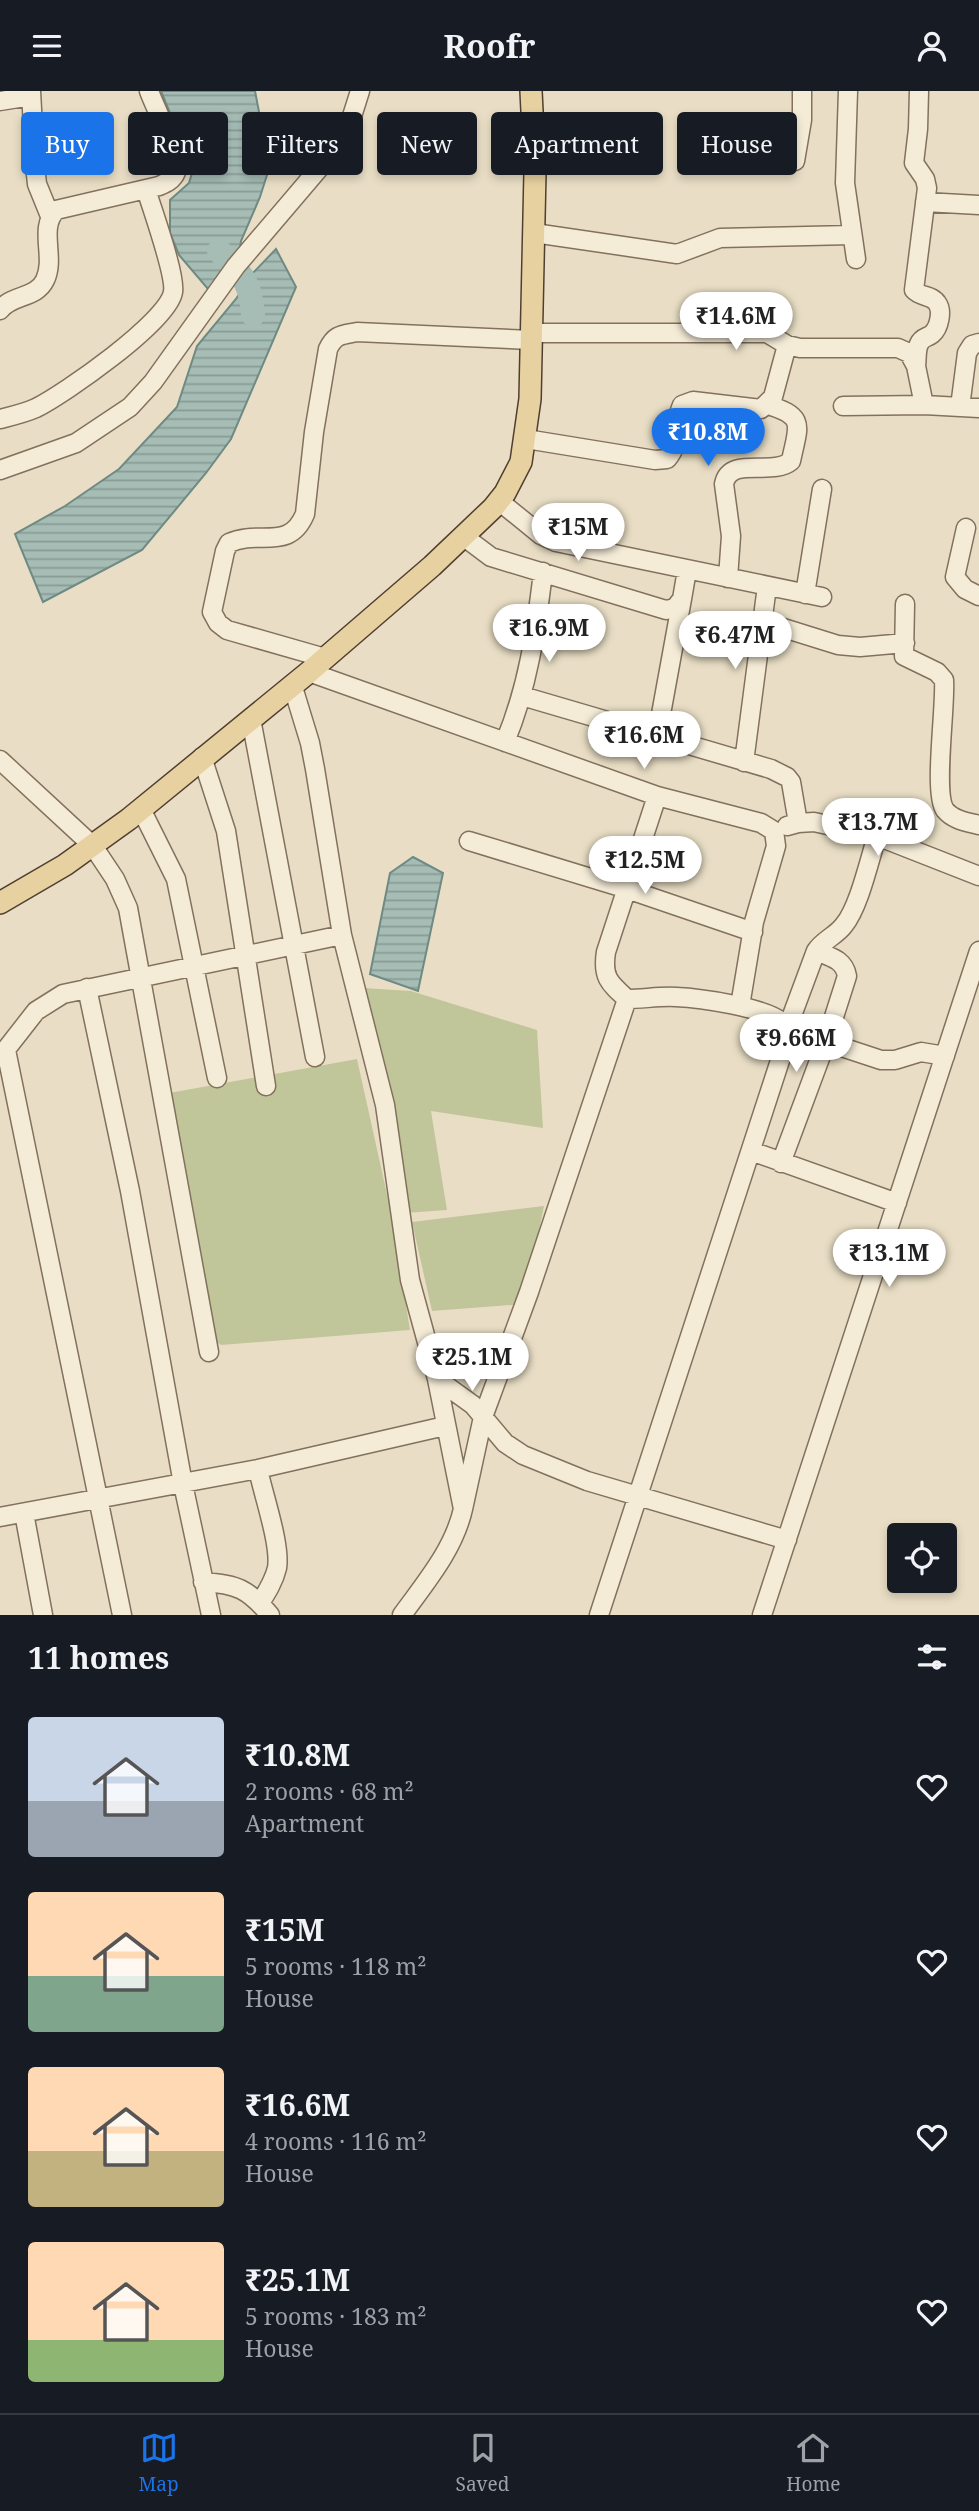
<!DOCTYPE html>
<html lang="en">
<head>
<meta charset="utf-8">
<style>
  body { margin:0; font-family:"Noto Serif",serif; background:#20242c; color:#f1f3f6; height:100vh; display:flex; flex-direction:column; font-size:26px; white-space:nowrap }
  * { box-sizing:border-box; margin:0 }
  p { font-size:23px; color:#9ea1a6 }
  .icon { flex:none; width:38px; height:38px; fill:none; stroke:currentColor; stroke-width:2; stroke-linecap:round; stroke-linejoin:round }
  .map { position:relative; height:1524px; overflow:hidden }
  .side { display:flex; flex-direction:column; background:#171b24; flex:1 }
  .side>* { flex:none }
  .top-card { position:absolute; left:21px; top:21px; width:938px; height:63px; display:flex; gap:14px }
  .fabs { position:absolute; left:887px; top:1432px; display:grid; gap:14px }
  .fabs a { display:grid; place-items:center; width:70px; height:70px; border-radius:7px; background:#171b24; box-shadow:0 4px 10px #0003; font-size:35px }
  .price { position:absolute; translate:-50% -60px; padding:0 16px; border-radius:24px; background:#fff; color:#222; font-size:23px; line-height:46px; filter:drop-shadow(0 2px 4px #0008) }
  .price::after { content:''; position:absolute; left:50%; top:42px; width:21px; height:16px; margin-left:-10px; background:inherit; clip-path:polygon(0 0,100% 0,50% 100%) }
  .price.selected { background:#1a73e8; color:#fff }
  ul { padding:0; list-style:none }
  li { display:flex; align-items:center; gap:21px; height:175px; padding:0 28px }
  li span { display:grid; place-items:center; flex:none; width:196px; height:140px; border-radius:7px; color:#555 }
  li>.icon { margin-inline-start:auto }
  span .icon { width:84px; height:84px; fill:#fffc; stroke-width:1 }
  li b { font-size:30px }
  h2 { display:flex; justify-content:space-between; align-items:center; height:84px; padding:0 28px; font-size:30px }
  .tag { padding:0 24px; border-radius:7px; background:#171b24; box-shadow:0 4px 10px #0003; font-size:24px; line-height:63px }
  .tag.selected { background:#1a73e8; color:#fff }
  header { display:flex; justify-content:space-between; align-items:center; height:91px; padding:0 28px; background:#171b24; font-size:32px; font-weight:700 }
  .menu { display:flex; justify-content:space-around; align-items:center; height:98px; border-top:2px solid #363941; background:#171b24; font-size:19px; color:#9ea1a6 }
  .menu a { display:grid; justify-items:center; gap:4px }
  .menu .selected { color:#1a73e8 }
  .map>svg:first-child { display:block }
  .green { fill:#c1c69a }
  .water { fill:url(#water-rules); stroke:#6e8a83; stroke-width:2 }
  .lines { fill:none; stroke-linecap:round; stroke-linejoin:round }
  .river { stroke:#a6bdb6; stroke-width:24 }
  .minor-casing { stroke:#82715d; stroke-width:21 }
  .major-casing { stroke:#503f31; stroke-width:24 }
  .minor { stroke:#f5ecd8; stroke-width:18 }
  .major { stroke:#e8d1a1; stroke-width:21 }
</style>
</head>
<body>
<header><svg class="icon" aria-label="menu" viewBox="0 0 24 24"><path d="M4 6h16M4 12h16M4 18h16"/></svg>Roofr<svg class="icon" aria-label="person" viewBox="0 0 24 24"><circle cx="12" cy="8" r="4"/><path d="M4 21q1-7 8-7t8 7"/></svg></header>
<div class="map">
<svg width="979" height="1524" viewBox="0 0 979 1524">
  <defs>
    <pattern id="water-rules" width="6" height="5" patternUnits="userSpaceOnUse" patternTransform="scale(1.75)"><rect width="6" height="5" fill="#a6bdb6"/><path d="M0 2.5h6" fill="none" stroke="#889a93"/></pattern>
  </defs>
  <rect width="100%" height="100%" fill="#e9dec5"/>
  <path class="green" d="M364,897L411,900L537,939L543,1037L431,1020L447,1119L405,1122Z
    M357,968L392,1126L410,1239L221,1254L194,1235L164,1003Z
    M544,1115L524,1213L432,1220L412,1131Z"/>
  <path class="water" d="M161,0H255L264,47L267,84L260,106L241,150L239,164L208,198L179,164L170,142V109L189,92L195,72L185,59Z
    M276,158L296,196L231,348L206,382L142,459L43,511L15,443L65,415L119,378L177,316L197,255L236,208L251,184Z
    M413,766L443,782L418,900L370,883L390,782Z"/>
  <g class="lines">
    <path class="river" d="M219,160C241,182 251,191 253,224"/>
    <defs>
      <path id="minor" d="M31,0L35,74L37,93L50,125
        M848,0L845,92L856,168
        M0,10L31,5
        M795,70L802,29V0
        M925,111L979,114
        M534,142L677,163L720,147L852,144
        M0,219C12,203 36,208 45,189C56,166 38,138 56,119L159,95C166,92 173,89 176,81C180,64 155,17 149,0
        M532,242H767L787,254L800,257H898L909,262L916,275L924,314
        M916,275C917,268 916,259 919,253C922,246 927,247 932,243C939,237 943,220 937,212C932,204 920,206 914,199L927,97L925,88L914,72L918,38L919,0
        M843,315L924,314L979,317
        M960,316L967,262L972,254L979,252
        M0,328C12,325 25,322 36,317C64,303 168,231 173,201C176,184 152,118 146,98
        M526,348L655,369L667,368C682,351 673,334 682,314L693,310L761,318L773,306L787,254
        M0,379L76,352L130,316L153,291L236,175L339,54L347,41L360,0
        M499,410L541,444L556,451L822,506
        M966,437L955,486L965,498L979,505
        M463,445L491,466L666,519L675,517L682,508L687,479
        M728,487L731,445L724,393C730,364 772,386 791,370C798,335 807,326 768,314
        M805,503L822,398
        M905,513L904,565L937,581L944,589C946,616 933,702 945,719C953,729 967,731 979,734
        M761,530L838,554L860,556L905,552
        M325,567L227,539L218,532L212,521L225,460L229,452C260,438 289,461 305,423L314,341L328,258C335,243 342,244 357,241L532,249
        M309,581L657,705L761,732L774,740L776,755L754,831L740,915
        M292,593L310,652L315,678L342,844L385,1014L410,1189L437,1288L463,1418C454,1458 426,1491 402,1524
        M522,605L771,678L787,686L791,691L798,732
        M251,628L315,966
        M657,645L682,508
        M505,651C528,596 536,540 543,481
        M202,666L226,740L266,995
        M0,669L93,755L115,788L128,817L209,1261
        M744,671L767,495
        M141,718L176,788L217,987
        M787,735L798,732L814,731L877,745L979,785
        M877,745C869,770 859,816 844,834C836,845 823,849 816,860L787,938L881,969H895L921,961L945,965
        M469,750L627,798L753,841
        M87,897L130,1100L183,1393L211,1524
        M627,908C609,892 602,886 606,861L657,705
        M6,959L122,1524
        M0,966L36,920L63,903L342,844
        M751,1060L897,1112
        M781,1072L826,951L847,885C844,868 830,866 816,860
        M437,1288L473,1314L505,1352L523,1364L587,1390L787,1449
        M258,1378C263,1403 281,1454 277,1477C274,1490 267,1501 260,1512
        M463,1418L483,1326L529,1201L627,908C643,908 660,905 676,906C699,907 764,916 782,931C786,934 787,940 788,945L599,1524
        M24,1422L43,1524
        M0,1426L258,1378L445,1335
        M203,1491C237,1493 248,1498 270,1524
        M762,1524L979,860"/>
      <path id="major" d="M0,812L65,774L129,728L309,581L432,475L493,417L505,402L521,371L530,308L535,81L531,0"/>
    </defs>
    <use href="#minor" class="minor-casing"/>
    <use href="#major" class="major-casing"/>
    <use href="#minor" class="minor"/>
    <use href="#major" class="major"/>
  </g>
</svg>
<div class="fabs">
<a><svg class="icon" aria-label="locate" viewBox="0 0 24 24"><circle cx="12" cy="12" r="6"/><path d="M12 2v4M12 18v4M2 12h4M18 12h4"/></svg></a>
</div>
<b class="price" style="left:736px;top:261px">₹14.6M</b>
<b class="price selected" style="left:708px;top:377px">₹10.8M</b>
<b class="price" style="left:578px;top:472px">₹15M</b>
<b class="price" style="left:549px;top:573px">₹16.9M</b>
<b class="price" style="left:735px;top:580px">₹6.47M</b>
<b class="price" style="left:644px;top:680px">₹16.6M</b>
<b class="price" style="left:878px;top:767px">₹13.7M</b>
<b class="price" style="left:645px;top:805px">₹12.5M</b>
<b class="price" style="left:796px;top:983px">₹9.66M</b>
<b class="price" style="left:889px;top:1198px">₹13.1M</b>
<b class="price" style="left:472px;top:1302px">₹25.1M</b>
<div class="top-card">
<a class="tag selected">Buy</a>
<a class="tag">Rent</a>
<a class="tag">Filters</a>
<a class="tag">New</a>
<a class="tag">Apartment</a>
<a class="tag">House</a>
</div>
</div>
<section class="side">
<h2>11 homes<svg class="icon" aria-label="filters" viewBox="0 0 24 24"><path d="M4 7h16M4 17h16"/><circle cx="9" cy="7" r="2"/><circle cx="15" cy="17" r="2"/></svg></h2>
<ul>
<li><span style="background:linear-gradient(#c9d6e8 60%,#9aa5b1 0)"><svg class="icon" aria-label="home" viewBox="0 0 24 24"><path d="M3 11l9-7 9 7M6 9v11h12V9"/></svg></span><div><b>₹10.8M</b><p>2 rooms · 68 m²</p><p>Apartment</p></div><svg class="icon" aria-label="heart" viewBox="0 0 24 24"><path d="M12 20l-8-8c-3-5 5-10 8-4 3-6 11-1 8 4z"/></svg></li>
<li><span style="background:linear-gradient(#ffd9b3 60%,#7fa58c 0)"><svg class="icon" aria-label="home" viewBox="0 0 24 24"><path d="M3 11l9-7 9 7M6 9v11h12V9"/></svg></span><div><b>₹15M</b><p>5 rooms · 118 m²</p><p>House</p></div><svg class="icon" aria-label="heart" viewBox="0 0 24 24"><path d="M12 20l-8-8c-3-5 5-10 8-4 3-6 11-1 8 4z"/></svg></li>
<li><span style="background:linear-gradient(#ffd9b3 60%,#c2b280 0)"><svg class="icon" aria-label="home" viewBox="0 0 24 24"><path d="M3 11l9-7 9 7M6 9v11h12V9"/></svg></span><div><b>₹16.6M</b><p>4 rooms · 116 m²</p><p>House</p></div><svg class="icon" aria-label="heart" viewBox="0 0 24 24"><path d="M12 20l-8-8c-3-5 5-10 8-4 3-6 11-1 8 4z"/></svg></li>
<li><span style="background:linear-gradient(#ffd9b3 70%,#8fb573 0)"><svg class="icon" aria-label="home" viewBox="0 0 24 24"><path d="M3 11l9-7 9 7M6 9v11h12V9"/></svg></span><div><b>₹25.1M</b><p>5 rooms · 183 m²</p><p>House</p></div><svg class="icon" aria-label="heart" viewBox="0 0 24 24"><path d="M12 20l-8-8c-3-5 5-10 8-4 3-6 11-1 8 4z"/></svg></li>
</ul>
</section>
<nav class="menu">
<a class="selected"><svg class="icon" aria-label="map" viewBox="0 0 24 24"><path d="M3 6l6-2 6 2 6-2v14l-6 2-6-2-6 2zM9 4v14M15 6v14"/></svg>Map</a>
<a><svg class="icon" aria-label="saved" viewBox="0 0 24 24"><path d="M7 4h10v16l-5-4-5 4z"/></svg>Saved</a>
<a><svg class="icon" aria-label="home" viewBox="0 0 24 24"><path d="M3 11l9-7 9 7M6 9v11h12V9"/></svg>Home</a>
</nav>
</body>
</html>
